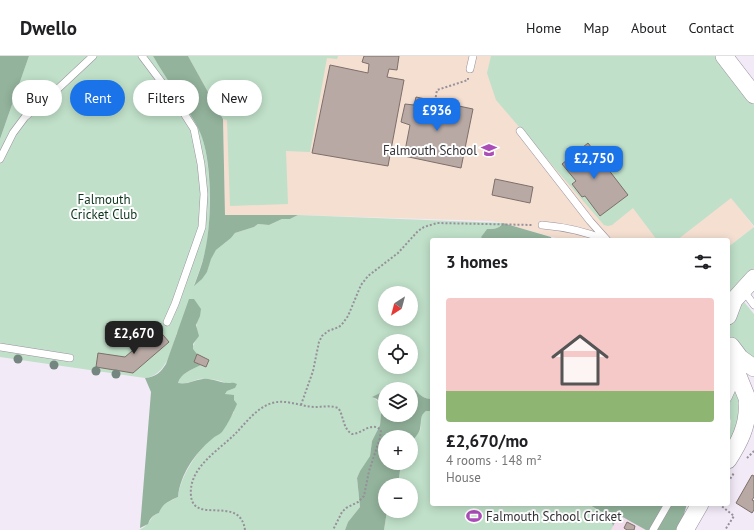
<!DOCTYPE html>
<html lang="en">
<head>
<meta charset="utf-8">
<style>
  body { margin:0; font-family:"PT Sans",sans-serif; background:#f6f6f6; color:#202124; height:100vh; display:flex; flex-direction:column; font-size:15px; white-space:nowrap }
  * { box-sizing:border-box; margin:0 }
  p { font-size:13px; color:#757577 }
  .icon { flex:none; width:22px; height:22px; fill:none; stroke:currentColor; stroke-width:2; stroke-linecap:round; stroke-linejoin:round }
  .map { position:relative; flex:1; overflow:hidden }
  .details { position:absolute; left:430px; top:182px; width:300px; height:268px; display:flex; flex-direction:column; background:#fff; border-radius:4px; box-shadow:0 2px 10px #0003 }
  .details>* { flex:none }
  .guide { position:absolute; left:12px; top:24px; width:358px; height:36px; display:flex; gap:8px }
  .needle { width:26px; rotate:216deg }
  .buttons { position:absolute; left:378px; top:230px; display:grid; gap:8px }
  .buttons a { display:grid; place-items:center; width:40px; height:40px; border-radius:50%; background:#fff; box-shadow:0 2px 10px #0003; font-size:20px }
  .price { position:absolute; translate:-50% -34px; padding:0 9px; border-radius:8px; background:#1a73e8; color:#fff; font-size:13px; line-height:26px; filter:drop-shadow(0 1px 2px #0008) }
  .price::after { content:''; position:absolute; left:50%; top:24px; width:12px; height:9px; margin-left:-6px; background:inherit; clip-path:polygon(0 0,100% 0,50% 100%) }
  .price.selected { background:#222; color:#fff }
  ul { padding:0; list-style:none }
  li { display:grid; align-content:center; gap:8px; height:212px; padding:0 16px }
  li span { display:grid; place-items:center; height:124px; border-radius:4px; color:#555 }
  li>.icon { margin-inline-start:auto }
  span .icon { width:72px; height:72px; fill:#fffc; stroke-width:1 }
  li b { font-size:17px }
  h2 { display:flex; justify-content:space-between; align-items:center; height:48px; padding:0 16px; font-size:17px }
  .tag { padding:0 14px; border-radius:18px; background:#fff; box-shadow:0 2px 10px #0003; font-size:14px; line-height:36px }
  .tag.selected { background:#1a73e8; color:#fff }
  header { display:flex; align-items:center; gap:24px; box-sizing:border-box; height:56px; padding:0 20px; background:#fff; border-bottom:1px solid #e0e0e0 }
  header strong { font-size:19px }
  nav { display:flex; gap:22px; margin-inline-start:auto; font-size:14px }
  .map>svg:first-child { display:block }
  .industrial { fill:#f1ddec }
  .education { fill:#f4dfd1 }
  .green { fill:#c0e0c9; fill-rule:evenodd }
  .forest { fill:#93b39c }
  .building { fill:#b8a9a4; stroke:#7d6f6a }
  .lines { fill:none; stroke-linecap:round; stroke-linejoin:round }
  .service-casing { stroke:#99919d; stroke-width:8 }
  .tertiary-casing { stroke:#99919d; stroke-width:18 }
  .path { stroke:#959099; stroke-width:2; stroke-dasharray:2 2; stroke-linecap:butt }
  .service { stroke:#fff; stroke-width:7 }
  .tertiary { stroke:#fff; stroke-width:17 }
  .tree { fill:#74867f }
  .labels { text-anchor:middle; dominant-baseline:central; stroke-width:4; stroke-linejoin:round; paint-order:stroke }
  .poi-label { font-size:13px; fill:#353237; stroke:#fff; text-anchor:end }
  .park-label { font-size:13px; fill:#0d351d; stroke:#fff }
</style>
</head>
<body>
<header>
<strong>Dwello</strong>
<nav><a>Home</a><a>Map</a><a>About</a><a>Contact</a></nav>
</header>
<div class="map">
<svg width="754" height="474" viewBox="0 0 754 474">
  <rect width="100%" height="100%" fill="#f2eaf7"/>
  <path class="industrial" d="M618,459L645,473L646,474H611Z"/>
  <path class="education" d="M188,0H721L732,142L754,171L728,191V184H563L503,167L491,165L298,159H225L223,63Z"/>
  <path class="green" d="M29,0H153C167,25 186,47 199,73C212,99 212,168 205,197C202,208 198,218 194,229L207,216L210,204L216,194L231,182L235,177L254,171L258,168L269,169L282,163H290L298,159L503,167C499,173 494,173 487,173L481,181L483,184H432V343C425,343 420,340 416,334L411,336V333H385V336H382L373,341L382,349L380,369L372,385L370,400L360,415L357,422L360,451L348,466L345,474H139C142,472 145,471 147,468C153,463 150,460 159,457C162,447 169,446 178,441C180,421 197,395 212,382C215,380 218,379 220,377C226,372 229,362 234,356L228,339L225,338L227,335L235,332C225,325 211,322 199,323C191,325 186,329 178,327C181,317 191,314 201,309L206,311L209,304C203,301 188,297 194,288C196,284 196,283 197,279C198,274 196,271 197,266L177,276C171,294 167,319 145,322L0,301V83ZM385,237H411V263H385ZM385,285H411V311H385Z
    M188,0H338L337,3L327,2L310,96L286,95L288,148L230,150L227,64L223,63Z
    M491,0H721L754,43V170L731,142L677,184H657L633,152L612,169L608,170L604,169L496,44L487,17Z
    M754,171V220L735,241L728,235V191Z
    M740,241L754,258V308C747,302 736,294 732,286C724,271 734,254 740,241Z
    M728,300L746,342L728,402V377L730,375L731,364L728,362Z
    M426,355H431L432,357V448H588L596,453L609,458L613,470L611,474H384L387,455H411V429H398L401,407H411C411,401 410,394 411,388C412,381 420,378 421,371C421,364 419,360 426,355Z"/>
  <path class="forest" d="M0,0H29L0,83Z
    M153,0H188L223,63L225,159H298L290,163H282L269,169L258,168L254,171L235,177L231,182L216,194L211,203L207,216L202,223L194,230C198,219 203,207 205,195C212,165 213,100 198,72C185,47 167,25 153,0Z
    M503,167L551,181L552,184H483L481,181L487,173C494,173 499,173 503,167Z
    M189,243H194L201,253L200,260L196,269L199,280L193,288V293L197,298L194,306L201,309C191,314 181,317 178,327C187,329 194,324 203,323C212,322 219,327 228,327C232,327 233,326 237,328L235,332L227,335L225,338L234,339V344L237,348C233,357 228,368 222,376C219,379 215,380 212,383C195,397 180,419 178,441C169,445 162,448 159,457C153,459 150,462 148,468L140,472L151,336L145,322C156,321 161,316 166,308Z
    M416,334C420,340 425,343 432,343V357L431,355H426C419,360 422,365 420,373C419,378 414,382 411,387V381H385V407H401L398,429H385V455H387L384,474H345L348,466L360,451L357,422L360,415L370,400L372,385L380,369L382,349L377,343L372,341L382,336H385V359H411V336Z
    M588,448H687L684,458V474H646L619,459L613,470L609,458L600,455Z"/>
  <path class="building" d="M364,0H399L397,14L389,13L387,21L404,24L388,110L312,97L330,9L368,17L369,8L362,6Z
    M416,41L473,53L461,112L404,100L410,69L401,66L405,48L414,49Z
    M588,87L628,139L600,160L585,140L582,141L572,128L576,125L562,108Z
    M495,123L533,131L530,147L492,139Z
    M158,273L169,286L133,317L96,311L98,297L125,301Z
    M197,298L209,304L206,311L194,306Z
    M752,419L754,420V441L752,444L754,445V454L752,457L736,447Z
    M627,466L635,470L634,474H627L624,472Z"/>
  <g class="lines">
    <defs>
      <path id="service" d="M142,0L178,48L194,73L201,108L204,138L202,171L175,248L167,266
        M470,13L473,0
        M520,75L590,165L607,184
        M0,103L13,77L25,61L47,43L93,0
        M542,169C565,171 585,175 606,184
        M743,234L754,249
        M0,291L70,302
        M728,342L732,333L734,321
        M653,474L668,448"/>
      <path id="tertiary" d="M724,0L754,39
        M728,260L734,244L754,222
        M731,290L740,302L754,312
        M728,295L747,342
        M728,404C739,387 749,368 747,347
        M685,474L700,448"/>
    </defs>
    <use href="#service" class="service-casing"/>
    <use href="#tertiary" class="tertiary-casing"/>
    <path class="path" d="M435,45L437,34L468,24V22
      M301,349L313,315L319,286L322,280L328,275L339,271L343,267L348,260L361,229L368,220L398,197L418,175L424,171L437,167L533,169
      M747,402L754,395
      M728,426L734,417
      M719,448L734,460L725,474
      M245,474C240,438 194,469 191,440C188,412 218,395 235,378C246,367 256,352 272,347C286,343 299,350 314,351C322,351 330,349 338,352C344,359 342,372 352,378C362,378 371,365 381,374L380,382L369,415L364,440L358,446L346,452L342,456L333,474"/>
    <use href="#service" class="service"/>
    <use href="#tertiary" class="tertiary"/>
  </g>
  <g class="tree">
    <circle cx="18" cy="303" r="4.5"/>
    <circle cx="54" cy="309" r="4.5"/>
    <circle cx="96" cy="315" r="4.5"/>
    <circle cx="116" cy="318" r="4.5"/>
  </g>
  <defs>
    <symbol id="school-bare" viewBox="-9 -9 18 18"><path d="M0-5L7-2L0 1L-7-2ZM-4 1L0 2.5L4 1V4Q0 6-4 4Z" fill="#aa4db6" stroke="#fff" stroke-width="2.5" paint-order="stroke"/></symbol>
    <symbol id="stadium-bare" viewBox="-9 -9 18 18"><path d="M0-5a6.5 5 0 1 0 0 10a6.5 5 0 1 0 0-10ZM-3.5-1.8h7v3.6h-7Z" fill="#aa4db6" stroke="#fff" stroke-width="2.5" paint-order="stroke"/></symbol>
  </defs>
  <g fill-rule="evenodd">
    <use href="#school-bare" x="478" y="83" width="22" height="22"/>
    <use href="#stadium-bare" x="463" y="449" width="22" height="22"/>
  </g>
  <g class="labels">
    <g class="poi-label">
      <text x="477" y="94">Falmouth School</text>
      <text x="486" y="460" text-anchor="start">Falmouth School Cricket</text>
    </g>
    <g class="park-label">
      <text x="104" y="143">Falmouth<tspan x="104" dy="15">Cricket Club</tspan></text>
    </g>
  </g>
</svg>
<div class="buttons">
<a><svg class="needle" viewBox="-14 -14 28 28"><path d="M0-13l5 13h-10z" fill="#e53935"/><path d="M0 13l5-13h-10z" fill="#757577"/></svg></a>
<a><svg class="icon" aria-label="locate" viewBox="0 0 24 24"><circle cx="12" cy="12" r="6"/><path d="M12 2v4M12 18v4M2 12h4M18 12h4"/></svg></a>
<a><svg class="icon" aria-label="layers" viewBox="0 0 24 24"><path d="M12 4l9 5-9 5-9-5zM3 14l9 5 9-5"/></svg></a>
<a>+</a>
<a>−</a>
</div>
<b class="price" style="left:437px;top:76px">£936</b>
<b class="price" style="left:594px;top:124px">£2,750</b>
<b class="price selected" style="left:134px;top:299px">£2,670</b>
<div class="guide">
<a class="tag">Buy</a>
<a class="tag selected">Rent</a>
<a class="tag">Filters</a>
<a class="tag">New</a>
</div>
<section class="details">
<h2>3 homes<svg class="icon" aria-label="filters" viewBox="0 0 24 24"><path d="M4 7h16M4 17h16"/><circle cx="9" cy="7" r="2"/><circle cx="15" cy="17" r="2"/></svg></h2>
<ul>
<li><span style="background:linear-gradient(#f6c9c9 75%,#8fb573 0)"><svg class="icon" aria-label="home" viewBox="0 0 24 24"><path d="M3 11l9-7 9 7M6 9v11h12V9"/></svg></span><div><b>£2,670/mo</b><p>4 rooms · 148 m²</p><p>House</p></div></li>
</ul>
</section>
</div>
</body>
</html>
